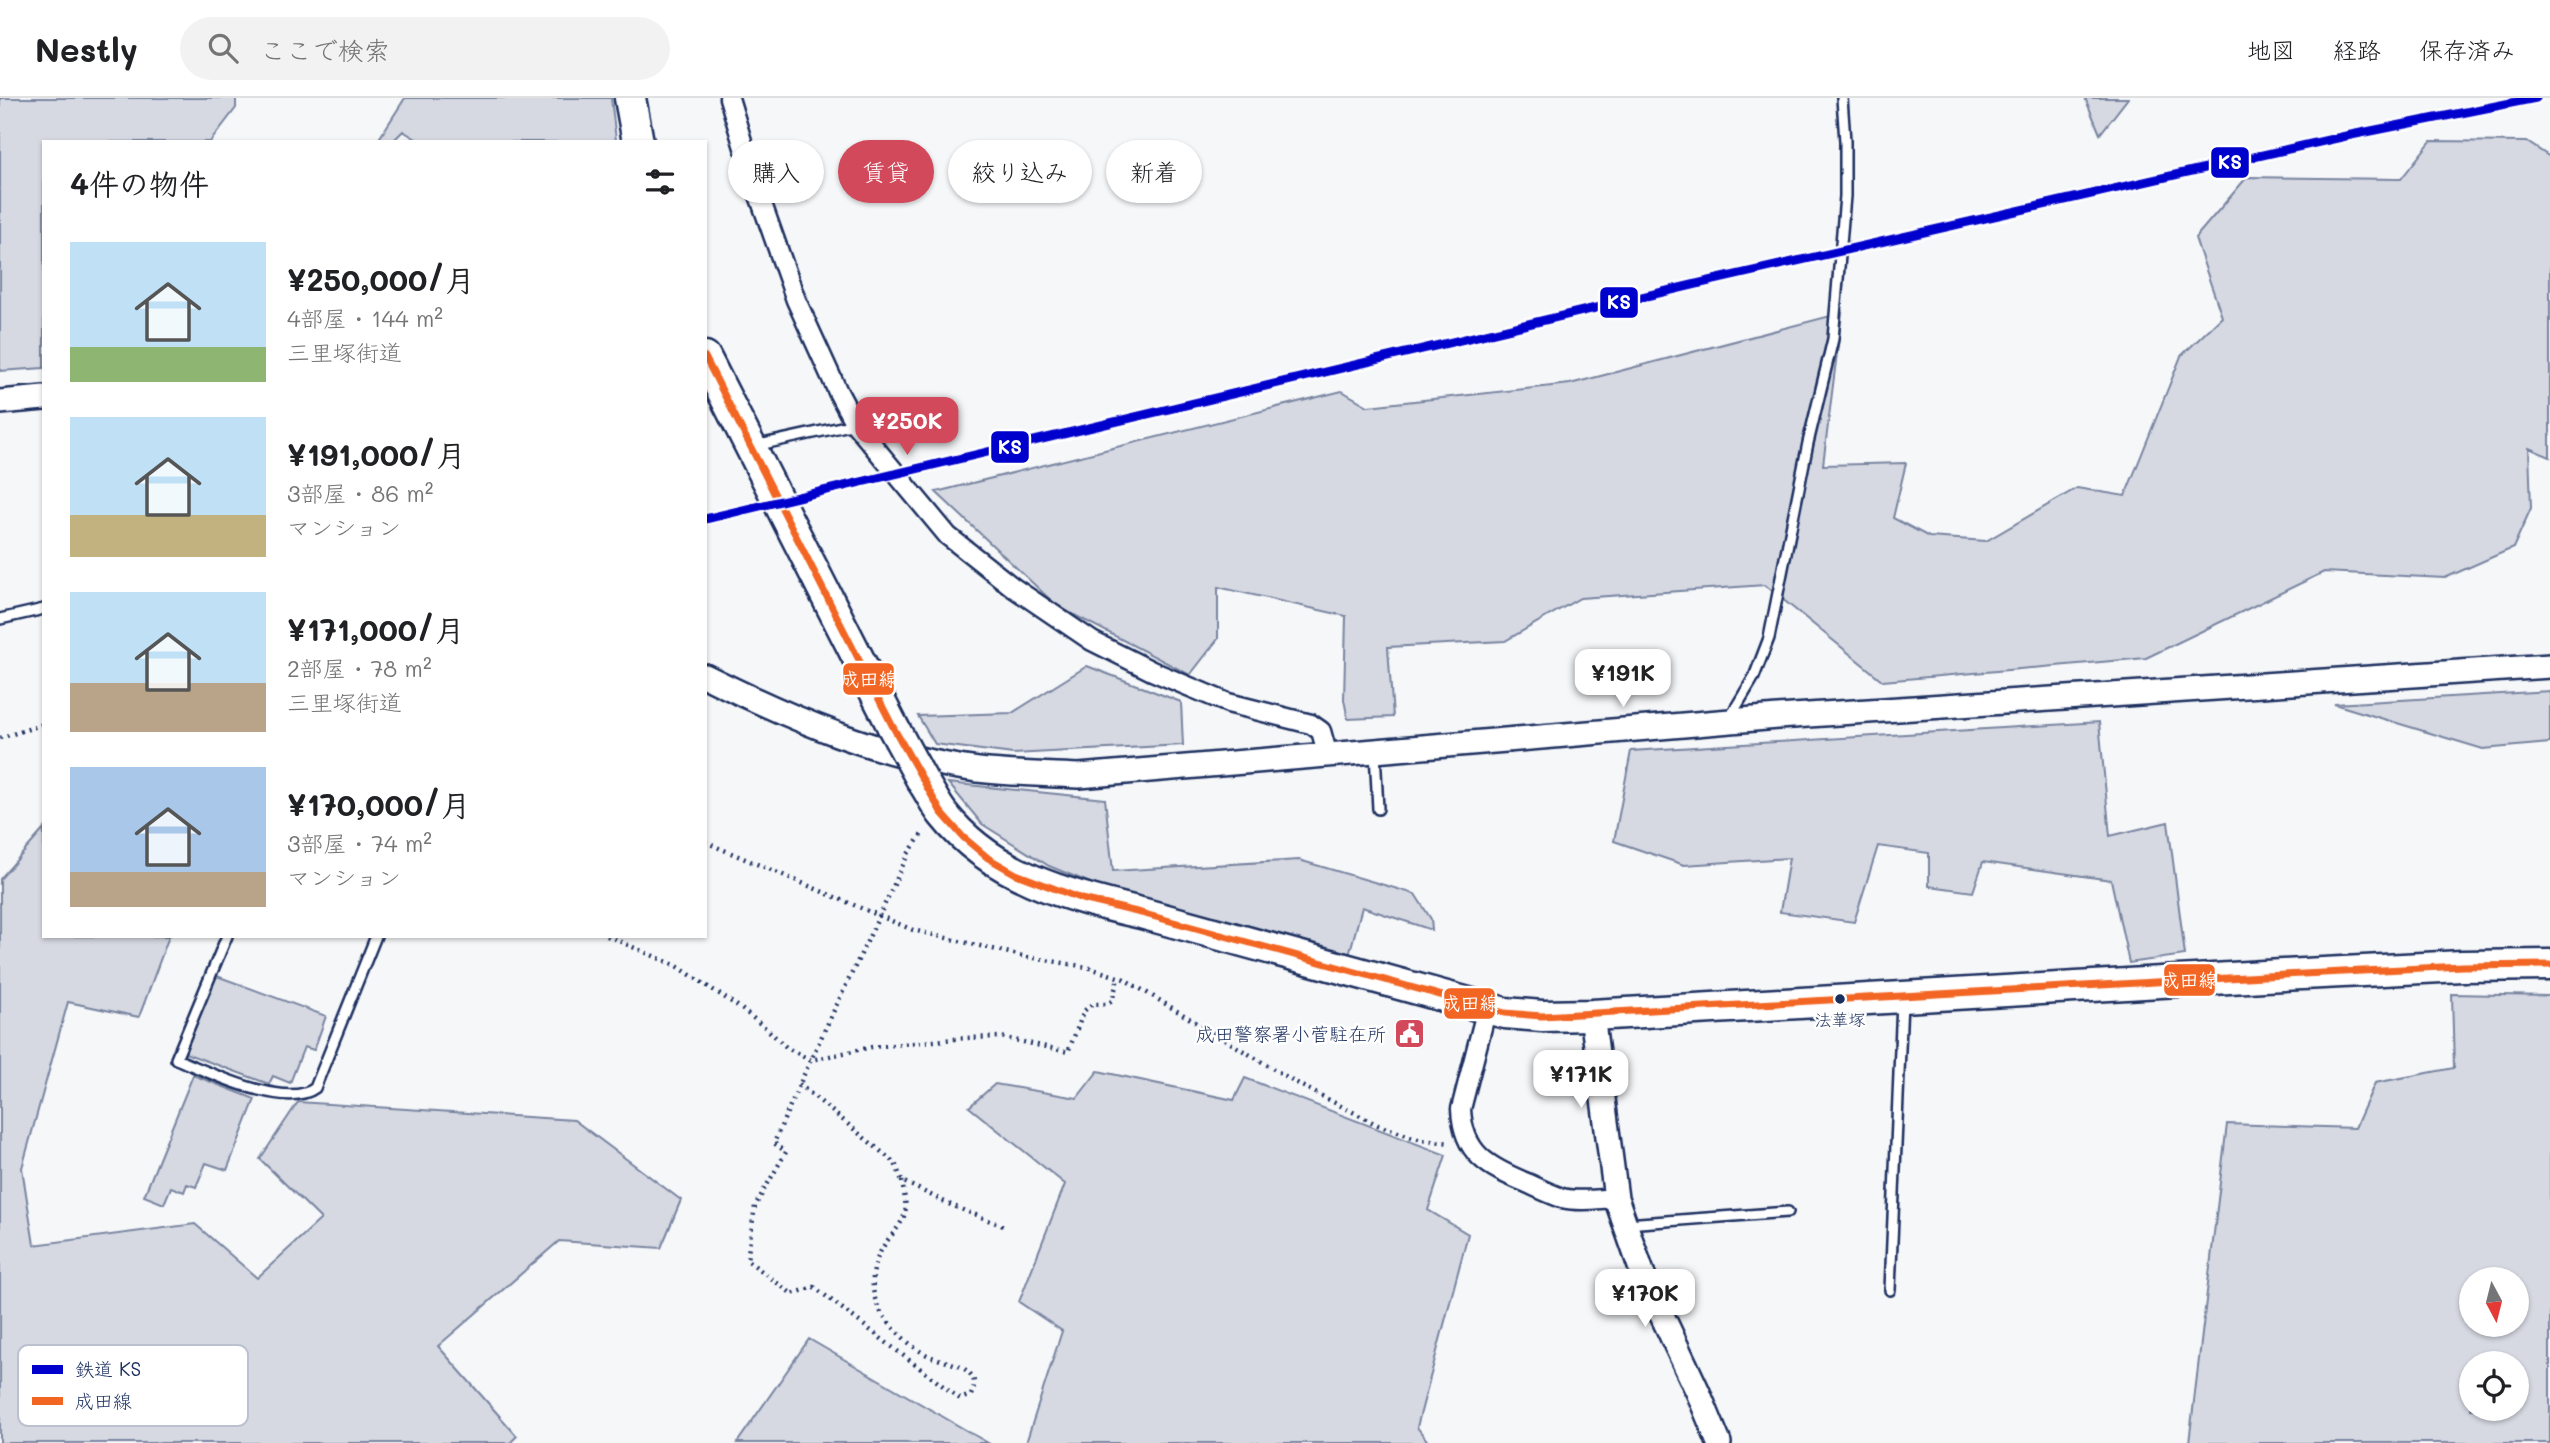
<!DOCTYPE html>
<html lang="ja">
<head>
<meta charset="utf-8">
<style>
  body { margin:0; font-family:Mali,"Klee One",sans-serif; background:#f2f2f2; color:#202124; height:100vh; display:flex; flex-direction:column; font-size:26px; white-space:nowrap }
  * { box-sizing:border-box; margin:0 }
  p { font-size:23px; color:#757577 }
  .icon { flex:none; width:38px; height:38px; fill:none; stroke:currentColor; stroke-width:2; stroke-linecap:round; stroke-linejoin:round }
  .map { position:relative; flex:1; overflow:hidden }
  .sheet { position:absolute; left:42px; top:42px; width:665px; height:798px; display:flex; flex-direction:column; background:#fff; border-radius:0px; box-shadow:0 2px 5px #0004 }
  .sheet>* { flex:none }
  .top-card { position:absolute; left:728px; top:42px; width:665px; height:63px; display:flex; gap:14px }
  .needle { width:46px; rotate:173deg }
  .buttons { position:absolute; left:2459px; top:1169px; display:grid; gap:14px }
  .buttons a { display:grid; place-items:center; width:70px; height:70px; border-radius:50%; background:#fff; box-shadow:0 2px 5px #0004; font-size:35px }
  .price { position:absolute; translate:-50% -60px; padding:0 16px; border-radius:14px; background:#fff; color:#222; font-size:23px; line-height:46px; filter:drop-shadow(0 2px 4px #0008) }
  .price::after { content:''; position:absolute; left:50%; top:42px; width:21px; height:16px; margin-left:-10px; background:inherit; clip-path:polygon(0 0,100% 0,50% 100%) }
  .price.on { background:#d1495b; color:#fff }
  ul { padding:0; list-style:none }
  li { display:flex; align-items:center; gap:21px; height:175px; padding:0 28px }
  li span { display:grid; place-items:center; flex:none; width:196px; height:140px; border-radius:0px; color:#555 }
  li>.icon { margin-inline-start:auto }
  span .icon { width:84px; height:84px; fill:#fffc; stroke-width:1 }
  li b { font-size:30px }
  h2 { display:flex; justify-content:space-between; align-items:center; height:84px; padding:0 28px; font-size:30px }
  .tag { padding:0 24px; border-radius:32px; background:#fff; box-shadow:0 2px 5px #0004; font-size:24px; line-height:63px }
  .tag.on { background:#d1495b; color:#fff }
  header { display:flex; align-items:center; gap:42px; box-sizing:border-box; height:98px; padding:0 35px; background:#fff; border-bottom:2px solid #e0e0e0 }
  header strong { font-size:33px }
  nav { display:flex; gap:38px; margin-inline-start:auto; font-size:24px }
  .search { width:490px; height:63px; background:#f2f2f2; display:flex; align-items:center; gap:18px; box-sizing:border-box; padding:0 24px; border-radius:38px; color:#757577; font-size:26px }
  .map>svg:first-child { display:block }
  .green { fill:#d6d9e2; stroke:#7884a0; stroke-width:2; fill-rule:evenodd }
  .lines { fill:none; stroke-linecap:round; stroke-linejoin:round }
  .service-casing { stroke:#1b2f5e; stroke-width:14 }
  .minor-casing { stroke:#1b2f5e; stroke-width:23 }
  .tertiary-casing { stroke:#1b2f5e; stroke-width:28 }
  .primary-casing { stroke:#1b2f5e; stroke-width:35 }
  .path { stroke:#1b2f5e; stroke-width:4.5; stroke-dasharray:2 5; stroke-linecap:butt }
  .service { stroke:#fff; stroke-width:9 }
  .minor { stroke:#fff; stroke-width:18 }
  .tertiary { stroke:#fff; stroke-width:23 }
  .primary { stroke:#fff; stroke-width:30 }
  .primary-bridge-casing { stroke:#1b2f5e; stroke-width:35; stroke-linecap:butt }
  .primary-bridge { stroke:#fff; stroke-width:30 }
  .bus-1-casing { stroke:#fff; stroke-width:12 }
  .bus-1 { stroke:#f26522; stroke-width:7 }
  .rail-1-casing { stroke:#fff; stroke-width:14 }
  .rail-1 { stroke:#0000cd; stroke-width:9 }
  .bus-dot { fill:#1b2f5e; stroke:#fff; stroke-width:2.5 }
  .labels { text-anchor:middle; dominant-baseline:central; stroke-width:5; stroke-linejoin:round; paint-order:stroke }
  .bus-label { font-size:17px; fill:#1b2f5e; stroke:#fff }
  .poi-label { font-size:19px; fill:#1b2f5e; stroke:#fff; text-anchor:end }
  .key { fill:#fff; stroke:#bbc1cf; stroke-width:2 }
  .key-label { font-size:19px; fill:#1b2f5e }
  .line-badge { stroke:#fff; stroke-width:2.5 }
  .badge-label { font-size:19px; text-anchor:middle; font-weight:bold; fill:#fff }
</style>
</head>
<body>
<header>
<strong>Nestly</strong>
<div class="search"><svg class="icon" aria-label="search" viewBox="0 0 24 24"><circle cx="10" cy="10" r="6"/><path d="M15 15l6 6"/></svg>ここで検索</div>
<nav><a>地図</a><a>経路</a><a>保存済み</a></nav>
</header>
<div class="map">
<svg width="2550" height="1345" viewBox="0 0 2550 1345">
  <rect width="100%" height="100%" fill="#f6f7f9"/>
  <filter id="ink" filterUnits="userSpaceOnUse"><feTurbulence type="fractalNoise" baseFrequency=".0143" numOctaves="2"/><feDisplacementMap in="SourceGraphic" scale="14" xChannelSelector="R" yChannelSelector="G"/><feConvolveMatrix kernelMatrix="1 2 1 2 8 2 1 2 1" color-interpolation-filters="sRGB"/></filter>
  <g filter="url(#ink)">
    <path class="green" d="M0,0H236V10L210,44H44V270L0,273Z
      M405,0H611L616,42L610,44H421L403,33L392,44H377Z
      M2085,0H2128L2100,36Z
      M2431,43L2527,44L2550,59V359L2529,350L2531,410L2513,450L2445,480L2324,474L2146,560L1883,583L1765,487L1580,500L1505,543L1388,549L1393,619L1348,621L1344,602L1346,518L1218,489V541L1190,577L1057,508L936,394L1342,293L1368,308L1570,286L1842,215L1823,367L1906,365L1893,420L1929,439L1986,443L2077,390L2125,398L2181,258L2222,219L2195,140L2247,79L2401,81Z
      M1087,568L1181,604L1183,647L1013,656L935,646L918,618L1012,615Z
      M2550,593V645L2483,651L2334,606Z
      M2099,624L2110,738L2168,724L2185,857L2129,865L2111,782L1983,764L1973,794L1929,788V755L1878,748L1854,824L1780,814L1789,760L1684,767L1614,743L1631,653Z
      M948,685L1105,701L1113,773L1299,762L1415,796L1431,821L1432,832L1362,809L1349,857L1105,791L1049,768L982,726Z
      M44,731V838H169L139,919L68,904L22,1070L34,1147L195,1126L257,1180L321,1121L260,1061L298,1004L574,1022L681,1102L661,1150L559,1143L438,1248L517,1338L510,1345H0V781Z
      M214,877L326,918L314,952L304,949L290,985L273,978L269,986L185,955Z
      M2452,896L2550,898V1345H2189L2227,1026L2355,1030L2375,985L2454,970ZM2471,1181H2516V1227H2471ZM2471,1265H2516V1311H2471Z
      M1098,973L1234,1002L1245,980L1446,1057L1428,1112L1468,1136L1417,1329L1429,1345H1026L1062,1233L1019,1204L1065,1086L969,1009L995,986L1077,1000Z
      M193,977L255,1001L227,1072L206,1065L196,1089L187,1086L184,1094L171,1089L164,1106L144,1098Z
      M809,1241L988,1345H737Z"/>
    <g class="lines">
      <defs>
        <path id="service" d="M754,348L855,326
          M0,521L44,511
          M1729,621L1754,579L1769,540L1808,345L1833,241L1845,98V43L1842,0
          M1375,654L1378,711
          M227,838L176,961C209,974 286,1012 315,990L376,838
          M1626,1126L1788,1114
          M1890,1192L1902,903"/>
        <path id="minor" d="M729,0L755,86L796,202L838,294L855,326L948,438L1014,490L1092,543L1152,573L1228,605L1311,626L1321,633L1328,658
          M1487,910L1461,1011C1463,1056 1488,1069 1527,1085C1538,1090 1550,1096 1562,1100C1579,1104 1598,1101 1616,1100"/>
        <path id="tertiary" d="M0,304L44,300
          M705,578C792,621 880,659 978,672C1011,676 1046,676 1079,678L1778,619L2550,568
          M1592,917L1616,1100L1643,1177L1698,1294L1719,1345"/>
        <path id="primary" d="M630,0L638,44
          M705,259L893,629
          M923,684C930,694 935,706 943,716C992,778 1067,798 1141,815L1505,915L1542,918L1592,917L2264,878L2462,868L2550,867"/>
      </defs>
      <use href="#service" class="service-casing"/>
      <use href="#minor" class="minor-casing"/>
      <use href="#tertiary" class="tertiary-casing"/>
      <use href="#primary" class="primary-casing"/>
      <path class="path" d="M0,640L44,626
        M705,744L913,832L1022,858L1087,869L1124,881L1302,988L1378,1027L1421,1042L1451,1045
        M607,838L677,868L739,909L767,931L787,950L811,962L872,949L965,940L1001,939L1068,954L1084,913L1092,906H1107L1112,903L1118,880
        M799,986L895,1065L902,1083L953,1108L1006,1129
        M902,1083C903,1092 907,1106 905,1115C902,1127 891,1137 885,1146C870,1168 868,1196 883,1217C895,1233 913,1252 932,1259C944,1264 963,1266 971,1277C976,1283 974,1290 971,1297L960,1301L814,1189L792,1196L747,1162L755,1108L786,1054L774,1045C815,947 864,853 908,756L924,733"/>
      <use href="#service" class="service"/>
      <use href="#minor" class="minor"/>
      <use href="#tertiary" class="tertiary"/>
      <use href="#primary" class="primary"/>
      <defs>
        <path id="primary-bridge" d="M893,629L923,684"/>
      </defs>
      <use href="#primary-bridge" class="primary-bridge-casing"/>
      <use href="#primary-bridge" class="primary-bridge"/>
      <defs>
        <path id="bus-1" d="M705,259L893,629L941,714L963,739L988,760L1016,776L1082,801L1141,815L1505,915L1542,918L2264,878L2462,868L2550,867"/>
      </defs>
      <use href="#bus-1" class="bus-1-casing"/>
      <use href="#bus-1" class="bus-1"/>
      <defs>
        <path id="rail-1" d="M705,421L1705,184L2346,38L2536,0"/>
      </defs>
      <use href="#rail-1" class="rail-1-casing"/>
      <use href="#rail-1" class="rail-1"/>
    </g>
  </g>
  <defs>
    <symbol id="civic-square" viewBox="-11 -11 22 22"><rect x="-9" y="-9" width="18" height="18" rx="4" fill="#d1495b" stroke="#fff"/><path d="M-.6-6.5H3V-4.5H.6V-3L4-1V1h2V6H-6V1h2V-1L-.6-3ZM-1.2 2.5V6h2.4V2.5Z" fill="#fff"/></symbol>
  </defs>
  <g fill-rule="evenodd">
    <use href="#civic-square" x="1392" y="918" width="35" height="35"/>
  </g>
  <circle class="bus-dot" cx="1840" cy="901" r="6"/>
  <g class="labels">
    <g class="bus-label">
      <text x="1840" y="921">法華塚</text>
    </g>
    <g class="poi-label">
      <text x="1386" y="935">成田警察署小菅駐在所</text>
    </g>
  </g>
  <rect x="18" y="1247" width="230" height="81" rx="10" class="key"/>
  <rect x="32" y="1267" width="31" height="9" fill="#0000cd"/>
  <rect x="32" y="1299" width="31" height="8" fill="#f26522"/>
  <g class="key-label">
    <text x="75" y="1278">鉄道 KS</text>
    <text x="75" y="1310">成田線</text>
  </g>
  <g class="line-badge">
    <rect x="2210" y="48" width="40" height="33" rx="7" fill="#0000cd"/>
    <rect x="1599" y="188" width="40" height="33" rx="7" fill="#0000cd"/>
    <rect x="990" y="332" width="40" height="34" rx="7" fill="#0000cd"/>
    <rect x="842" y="564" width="53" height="34" rx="7" fill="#f26522"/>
    <rect x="2163" y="865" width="53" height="34" rx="7" fill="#f26522"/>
    <rect x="1443" y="889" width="53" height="33" rx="7" fill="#f26522"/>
  </g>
  <g class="badge-label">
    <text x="2230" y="71">KS</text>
    <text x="1619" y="211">KS</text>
    <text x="1010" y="356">KS</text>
    <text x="869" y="588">成田線</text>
    <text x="2189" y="889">成田線</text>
    <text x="1470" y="912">成田線</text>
  </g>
</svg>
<div class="buttons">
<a><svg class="needle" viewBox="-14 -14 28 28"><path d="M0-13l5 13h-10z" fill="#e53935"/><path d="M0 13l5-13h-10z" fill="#757577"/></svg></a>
<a><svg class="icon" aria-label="locate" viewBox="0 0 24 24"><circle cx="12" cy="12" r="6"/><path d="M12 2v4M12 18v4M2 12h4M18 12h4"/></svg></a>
</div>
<b class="price on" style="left:907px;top:359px">¥250K</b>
<b class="price" style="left:1623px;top:611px">¥191K</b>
<b class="price" style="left:1581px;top:1012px">¥171K</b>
<b class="price" style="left:1645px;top:1231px">¥170K</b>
<div class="top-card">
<a class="tag">購入</a>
<a class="tag on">賃貸</a>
<a class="tag">絞り込み</a>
<a class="tag">新着</a>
</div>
<section class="sheet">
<h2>4件の物件<svg class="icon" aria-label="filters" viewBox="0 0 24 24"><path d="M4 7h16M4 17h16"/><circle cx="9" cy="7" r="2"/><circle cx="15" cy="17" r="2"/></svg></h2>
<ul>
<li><span style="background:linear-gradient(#bfe0f5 75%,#8fb573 0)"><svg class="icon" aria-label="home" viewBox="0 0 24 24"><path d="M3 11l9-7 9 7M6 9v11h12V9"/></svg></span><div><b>¥250,000/月</b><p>4部屋 · 144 m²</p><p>三里塚街道</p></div></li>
<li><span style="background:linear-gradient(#bfe0f5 70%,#c2b280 0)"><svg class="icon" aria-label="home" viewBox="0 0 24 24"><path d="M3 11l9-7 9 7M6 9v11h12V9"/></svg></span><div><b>¥191,000/月</b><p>3部屋 · 86 m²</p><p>マンション</p></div></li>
<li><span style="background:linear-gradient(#bfe0f5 65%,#b9a48a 0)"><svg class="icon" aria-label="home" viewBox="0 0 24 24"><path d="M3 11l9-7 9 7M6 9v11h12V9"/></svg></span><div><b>¥171,000/月</b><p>2部屋 · 78 m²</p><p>三里塚街道</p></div></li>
<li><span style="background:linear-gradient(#a9c7e8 75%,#b9a48a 0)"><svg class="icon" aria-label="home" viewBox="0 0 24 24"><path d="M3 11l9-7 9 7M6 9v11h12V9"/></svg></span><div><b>¥170,000/月</b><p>3部屋 · 74 m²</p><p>マンション</p></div></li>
</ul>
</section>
</div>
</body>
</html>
